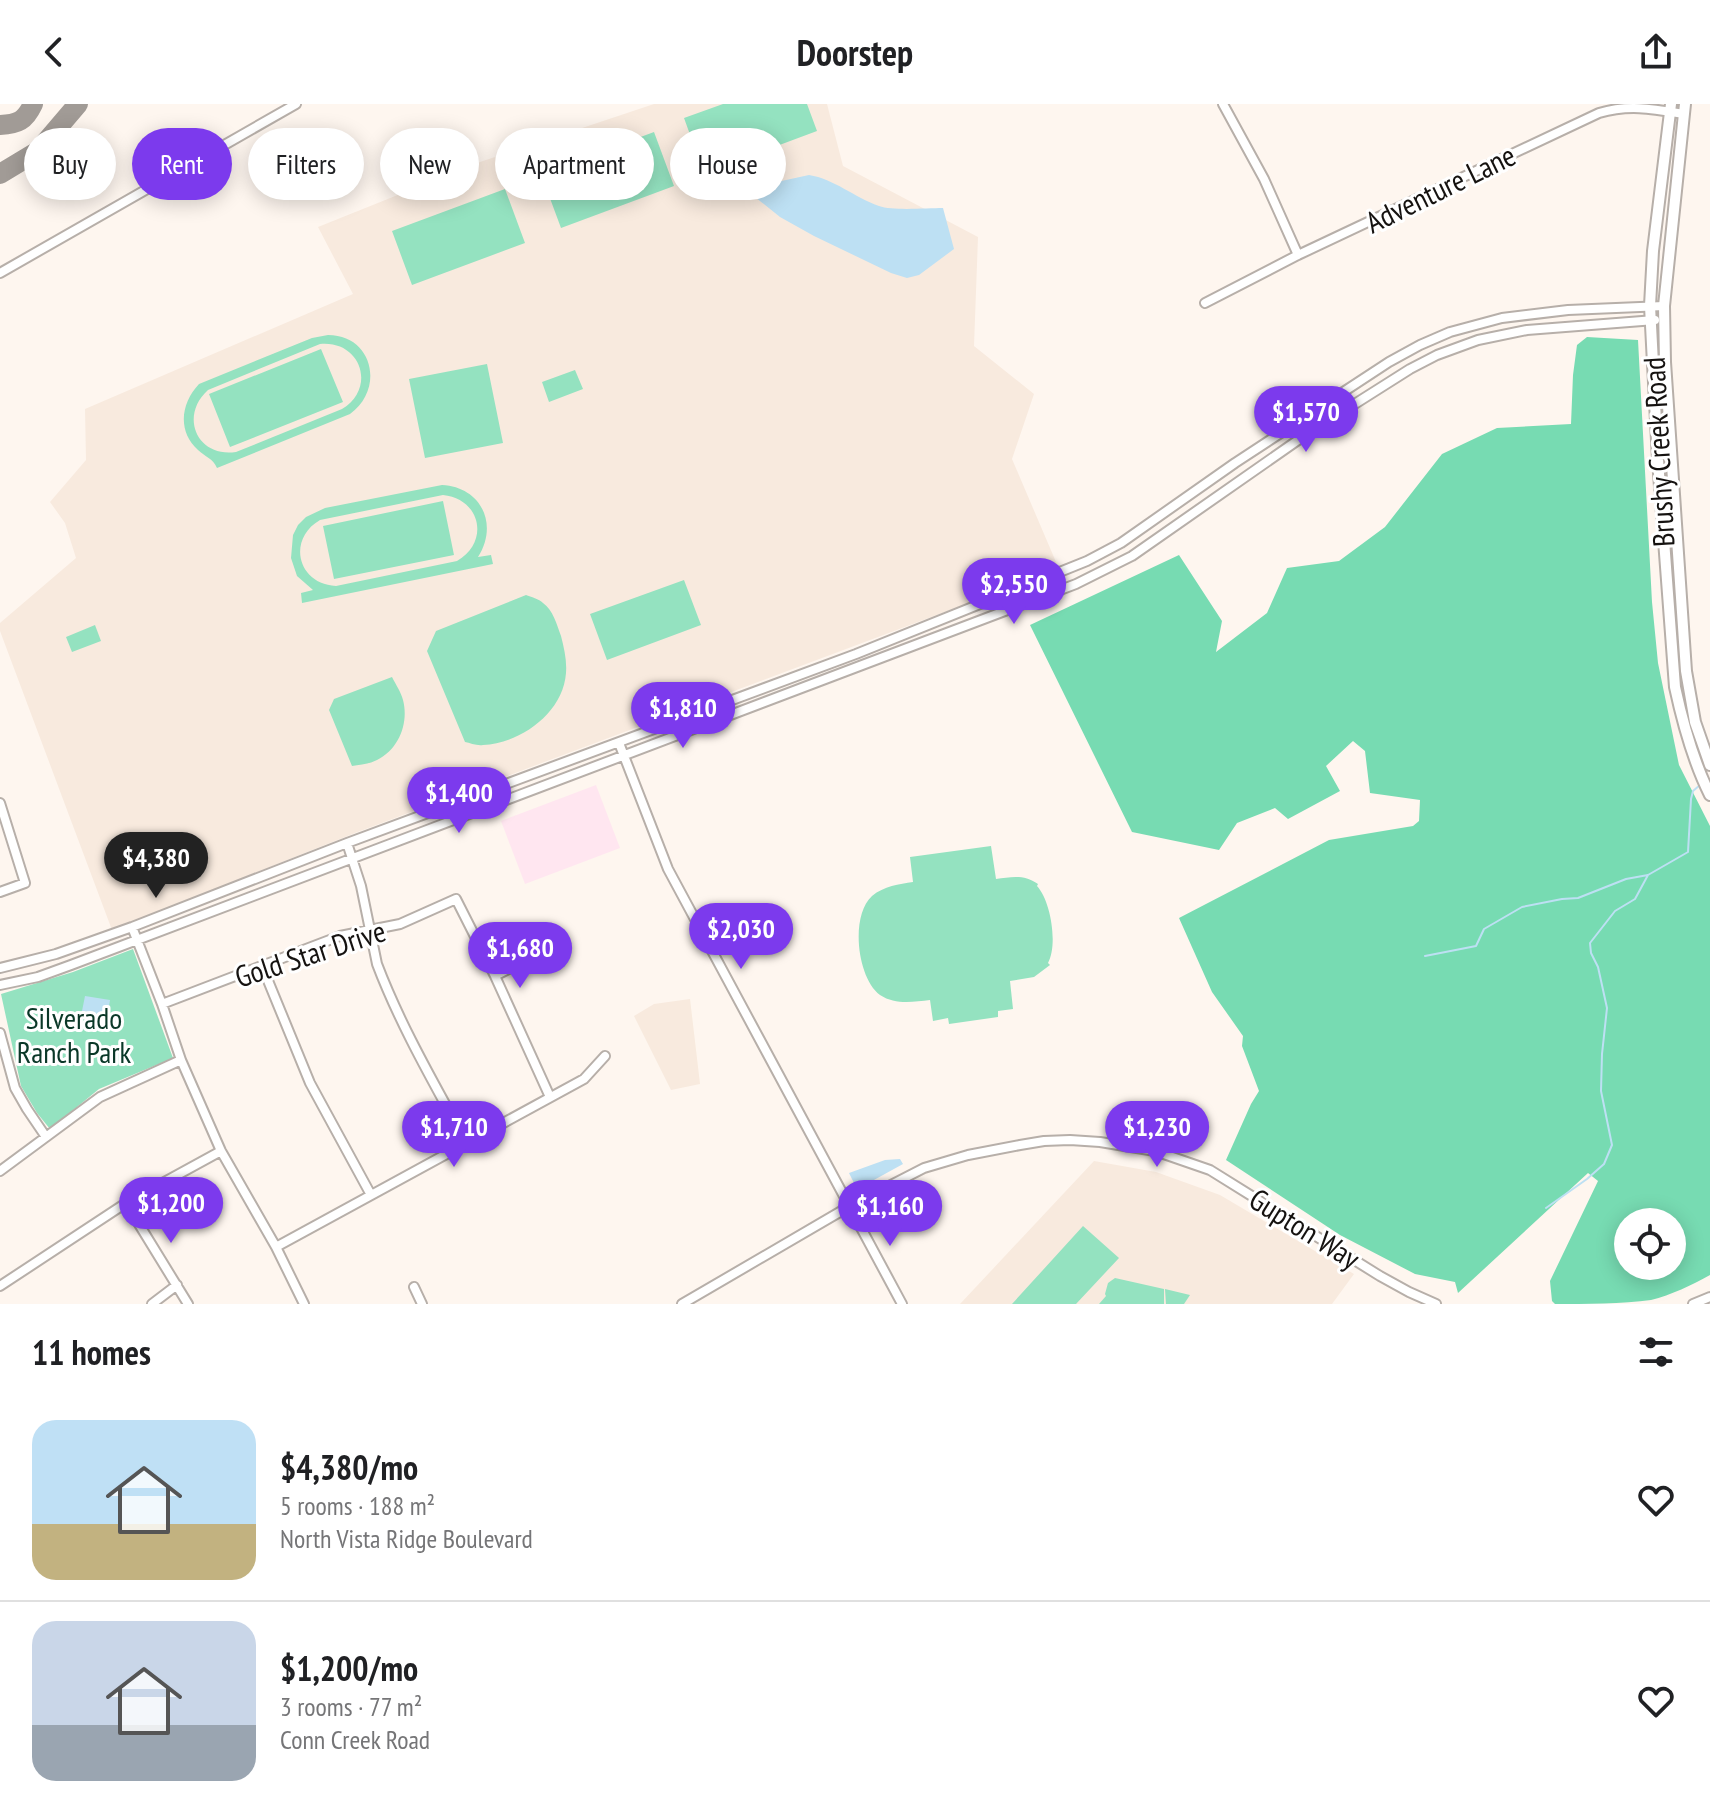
<!DOCTYPE html>
<html lang="en">
<head>
<meta charset="utf-8">
<style>
  body { margin:0; font-family:"PT Sans Narrow",sans-serif; background:#f6f6f6; color:#202124; height:100vh; display:flex; flex-direction:column; font-size:30px; white-space:nowrap }
  * { box-sizing:border-box; margin:0 }
  p { font-size:26px; color:#757577 }
  .icon { flex:none; width:44px; height:44px; fill:none; stroke:currentColor; stroke-width:2; stroke-linecap:round; stroke-linejoin:round }
  .map { position:relative; height:1200px; overflow:hidden }
  .side { display:flex; flex-direction:column; background:#fff; flex:1 }
  .side>* { flex:none }
  .top-card { position:absolute; left:24px; top:24px; width:800px; height:72px; display:flex; gap:16px }
  .fabs { position:absolute; left:1614px; top:1104px; display:grid; gap:16px }
  .fabs a { display:grid; place-items:center; width:72px; height:72px; border-radius:50%; background:#fff; box-shadow:0 4px 20px #0003; font-size:40px }
  .price { position:absolute; translate:-50% -68px; padding:0 18px; border-radius:28px; background:#7c3aed; color:#fff; font-size:26px; line-height:52px; filter:drop-shadow(0 2px 4px #0008) }
  .price::after { content:''; position:absolute; left:50%; top:48px; width:24px; height:18px; margin-left:-12px; background:inherit; clip-path:polygon(0 0,100% 0,50% 100%) }
  .price.selected { background:#222; color:#fff }
  ul { padding:0; list-style:none }
  li { display:flex; align-items:center; gap:24px; height:200px; padding:0 32px }
  li+li { border-top:2px solid #e0e0e0 }
  li span { display:grid; place-items:center; flex:none; width:224px; height:160px; border-radius:24px; color:#555 }
  li>.icon { margin-inline-start:auto }
  span .icon { width:96px; height:96px; fill:#fffc; stroke-width:1 }
  li b { font-size:34px }
  h2 { display:flex; justify-content:space-between; align-items:center; height:96px; padding:0 32px; font-size:34px }
  .tag { padding:0 28px; border-radius:36px; background:#fff; box-shadow:0 4px 20px #0003; font-size:28px; line-height:72px }
  .tag.selected { background:#7c3aed; color:#fff }
  header { display:flex; justify-content:space-between; align-items:center; height:104px; padding:0 32px; background:#fff; font-size:36px; font-weight:800 }
  .map>svg:first-child { display:block }
  .commercial { fill:#ffe6f0 }
  .built { fill:#f8eade }
  .green { fill:#94e2c0; fill-rule:evenodd }
  .forest { fill:#77dbb2; fill-rule:evenodd }
  .water { fill:#bde0f3 }
  .lines { fill:none; stroke-linecap:round; stroke-linejoin:round }
  .stream { stroke:#bde0f3; stroke-width:2 }
  .taxiway { stroke:#a19b96; stroke-width:20 }
  .minor-casing { stroke:#b7afa9; stroke-width:12 }
  .major-casing { stroke:#b7afa9; stroke-width:14 }
  .minor { stroke:#fff; stroke-width:8 }
  .major { stroke:#fff; stroke-width:10 }
  .labels { text-anchor:middle; dominant-baseline:central; stroke-width:6; stroke-linejoin:round; paint-order:stroke }
  .street-label { font-size:30px; fill:#151210; stroke:#fff }
  .park-label { font-size:30px; fill:#0a3828; stroke:#fff }
</style>
</head>
<body>
<header><svg class="icon" aria-label="back" viewBox="0 0 24 24"><path d="M15 5l-7 7 7 7"/></svg>Doorstep<svg class="icon" aria-label="share" viewBox="0 0 24 24"><path d="M12 15V3M7 8l5-5 5 5M5 13v7h14v-7"/></svg></header>
<div class="map">
<svg width="1710" height="1200" viewBox="0 0 1710 1200">
  <rect width="100%" height="100%" fill="#fef6ef"/>
  <path class="commercial" d="M596,681L620,744L525,780L501,717Z"/>
  <path class="built" d="M654,0H827L843,62L978,133L974,242L1034,290L1012,355L1059,465L355,729L112,826L0,527V519L76,454L65,419L50,398L86,356L85,305L353,190L318,123L480,58Z
    M690,895L700,980L671,986L634,912L654,900Z
    M1094,1057L1156,1068L1220,1091L1354,1170L1332,1200H960Z"/>
  <path class="green" d="M723,0H807L817,27L704,69L684,14Z
    M654,28L674,82L561,124L541,70Z
    M505,85L525,139L412,181L392,127Z
    M328,231C373,231 385,285 350,310L217,364C213,354 205,353 198,346C177,327 181,299 199,280L312,234ZM320,240C361,236 377,284 342,305L236,348C197,354 179,312 208,286Z
    M321,245L343,298L230,343L209,290Z
    M487,260L503,339L425,354L409,275Z
    M575,266L583,285L549,298L542,278Z
    M442,381C481,383 499,420 478,453L491,451L493,460L302,499L301,489L313,486L297,472L291,454L293,431L298,421L306,413L325,404ZM443,391C481,395 490,438 457,457L336,482C297,480 287,435 320,416Z
    M443,397L454,451L334,475L323,422Z
    M684,476L701,521L607,556L590,510Z
    M526,491C531,493 539,495 543,499C553,506 557,521 561,532C564,544 567,556 566,569C563,609 521,639 483,641C477,642 470,639 465,638L427,547L436,527Z
    M95,521L101,537L72,548L66,533Z
    M392,573C396,581 401,588 403,596C409,619 399,645 377,656C369,660 360,661 352,662L329,606L334,595Z
    M991,742L996,775C1011,773 1024,770 1038,780L1037,782C1051,797 1058,841 1048,859L1050,861L1034,873L1010,877L1013,905L998,907V913L949,920L948,914L933,917L930,896C913,898 895,901 880,891C857,874 850,812 872,792C884,782 899,780 913,778L910,753Z
    M133,845L173,954L99,985L50,1025L37,1009L21,982L1,890L73,868Z
    M1083,1122L1119,1154L1076,1200H1012Z
    M1115,1174L1164,1185V1200H1099L1106,1192L1105,1190L1108,1179Z
    M1165,1185L1190,1191L1184,1200H1166Z"/>
  <path class="forest" d="M1587,233L1638,236L1652,498L1658,559L1679,661L1710,722V1171C1692,1181 1671,1191 1651,1196C1623,1200 1585,1200 1555,1200L1552,1197L1550,1177L1598,1077L1588,1069L1458,1189L1455,1178L1415,1170L1340,1131L1226,1056L1251,1000L1259,987L1242,942L1243,932L1212,888L1179,814L1329,736L1413,722L1419,717L1420,696L1370,689L1365,647L1353,637L1326,662L1340,687L1288,715L1275,704L1237,719L1219,746L1132,728L1030,521L1179,451L1222,517L1216,548L1267,509L1287,464L1339,457L1385,423L1442,350L1497,324L1571,320L1573,271L1577,241ZM1628,1118H1672V1162H1628Z"/>
  <path class="water" d="M809,71C834,75 854,93 879,102C893,107 926,104 943,104L954,145L919,171L907,174L891,169L814,132L780,113L745,85Z
    M85,892L110,896L107,915L98,914V910L82,907Z
    M900,1055L903,1060L863,1082L860,1079L855,1081L849,1069L885,1056Z"/>
  <g class="lines">
    <path class="stream" d="M1425,852L1476,842L1484,825L1522,803L1562,795L1578,794L1626,775L1648,771L1688,748L1691,695L1693,687L1700,681
      M1546,1104L1587,1075L1604,1060L1612,1041L1601,987L1602,950L1607,904L1598,863L1591,849L1590,839L1615,807L1635,795L1648,771"/>
    <path class="taxiway" d="M0,21C18,20 25,17 33,0
      M41,53L38,47L78,0
      M0,70L38,47"/>
    <defs>
      <path id="minor" d="M1223,0L1264,75L1298,151
        M0,169L296,0
        M1205,199L1298,151L1599,9C1629,0 1654,5 1684,10
        M619,639L668,765L902,1200
        M0,699L25,779L0,788
        M347,739L361,782L377,860C401,923 435,981 467,1040
        M132,823L162,900L181,956L221,1047L276,1143L304,1200
        M262,862L310,979L371,1091
        M0,864L56,850L132,823L347,739L856,550L1087,457L1121,439L1235,359L1389,258L1420,241L1450,228L1502,214L1568,206L1664,202
        M495,872L552,843
        M0,881L38,873L71,861L1076,480L1132,452L1301,334L1410,265L1437,251L1478,236L1527,226L1655,216
        M162,900L340,832L400,820L456,795L495,872L550,993
        M0,929L15,984L27,1005L46,1033
        M0,1067L100,993L181,956
        M126,1099L188,1200
        M276,1143L584,975L605,952
        M0,1182L126,1099L221,1047
        M414,1183L422,1200
        M152,1200L177,1181
        M682,1200L850,1102L924,1064L968,1051L1020,1041L1044,1037L1070,1036L1100,1038L1155,1047L1210,1066L1380,1172L1409,1188L1436,1200
        M1693,1200L1710,1193"/>
      <path id="major" d="M1671,0L1653,147L1650,202L1658,356L1675,583C1683,620 1693,657 1710,691
        M1685,0L1664,202L1665,258L1686,567L1695,618L1710,661"/>
    </defs>
    <use href="#minor" class="minor-casing"/>
    <use href="#major" class="major-casing"/>
    <use href="#minor" class="minor"/>
    <use href="#major" class="major"/>
  </g>
  <g class="labels">
    <g class="street-label">
      <text transform="translate(1440 84) rotate(-26)">Adventure Lane</text>
      <text transform="translate(1658 348) rotate(-93)">Brushy Creek Road</text>
      <text transform="translate(310 849) rotate(-18)">Gold Star Drive</text>
      <text transform="translate(1305 1124) rotate(32)">Gupton Way</text>
    </g>
    <g class="park-label">
      <text x="74" y="913">Silverado<tspan x="74" dy="34">Ranch Park</tspan></text>
    </g>
  </g>
</svg>
<div class="fabs">
<a><svg class="icon" aria-label="locate" viewBox="0 0 24 24"><circle cx="12" cy="12" r="6"/><path d="M12 2v4M12 18v4M2 12h4M18 12h4"/></svg></a>
</div>
<b class="price" style="left:1306px;top:350px">$1,570</b>
<b class="price" style="left:1014px;top:522px">$2,550</b>
<b class="price" style="left:683px;top:646px">$1,810</b>
<b class="price" style="left:459px;top:731px">$1,400</b>
<b class="price selected" style="left:156px;top:796px">$4,380</b>
<b class="price" style="left:741px;top:867px">$2,030</b>
<b class="price" style="left:520px;top:886px">$1,680</b>
<b class="price" style="left:454px;top:1065px">$1,710</b>
<b class="price" style="left:1157px;top:1065px">$1,230</b>
<b class="price" style="left:171px;top:1141px">$1,200</b>
<b class="price" style="left:890px;top:1144px">$1,160</b>
<div class="top-card">
<a class="tag">Buy</a>
<a class="tag selected">Rent</a>
<a class="tag">Filters</a>
<a class="tag">New</a>
<a class="tag">Apartment</a>
<a class="tag">House</a>
</div>
</div>
<section class="side">
<h2>11 homes<svg class="icon" aria-label="filters" viewBox="0 0 24 24"><path d="M4 7h16M4 17h16"/><circle cx="9" cy="7" r="2"/><circle cx="15" cy="17" r="2"/></svg></h2>
<ul>
<li><span style="background:linear-gradient(#bfe0f5 65%,#c2b280 0)"><svg class="icon" aria-label="home" viewBox="0 0 24 24"><path d="M3 11l9-7 9 7M6 9v11h12V9"/></svg></span><div><b>$4,380/mo</b><p>5 rooms · 188 m²</p><p>North Vista Ridge Boulevard</p></div><svg class="icon" aria-label="heart" viewBox="0 0 24 24"><path d="M12 20l-8-8c-3-5 5-10 8-4 3-6 11-1 8 4z"/></svg></li>
<li><span style="background:linear-gradient(#c9d6e8 65%,#9aa5b1 0)"><svg class="icon" aria-label="home" viewBox="0 0 24 24"><path d="M3 11l9-7 9 7M6 9v11h12V9"/></svg></span><div><b>$1,200/mo</b><p>3 rooms · 77 m²</p><p>Conn Creek Road</p></div><svg class="icon" aria-label="heart" viewBox="0 0 24 24"><path d="M12 20l-8-8c-3-5 5-10 8-4 3-6 11-1 8 4z"/></svg></li>
</ul>
</section>
</body>
</html>
